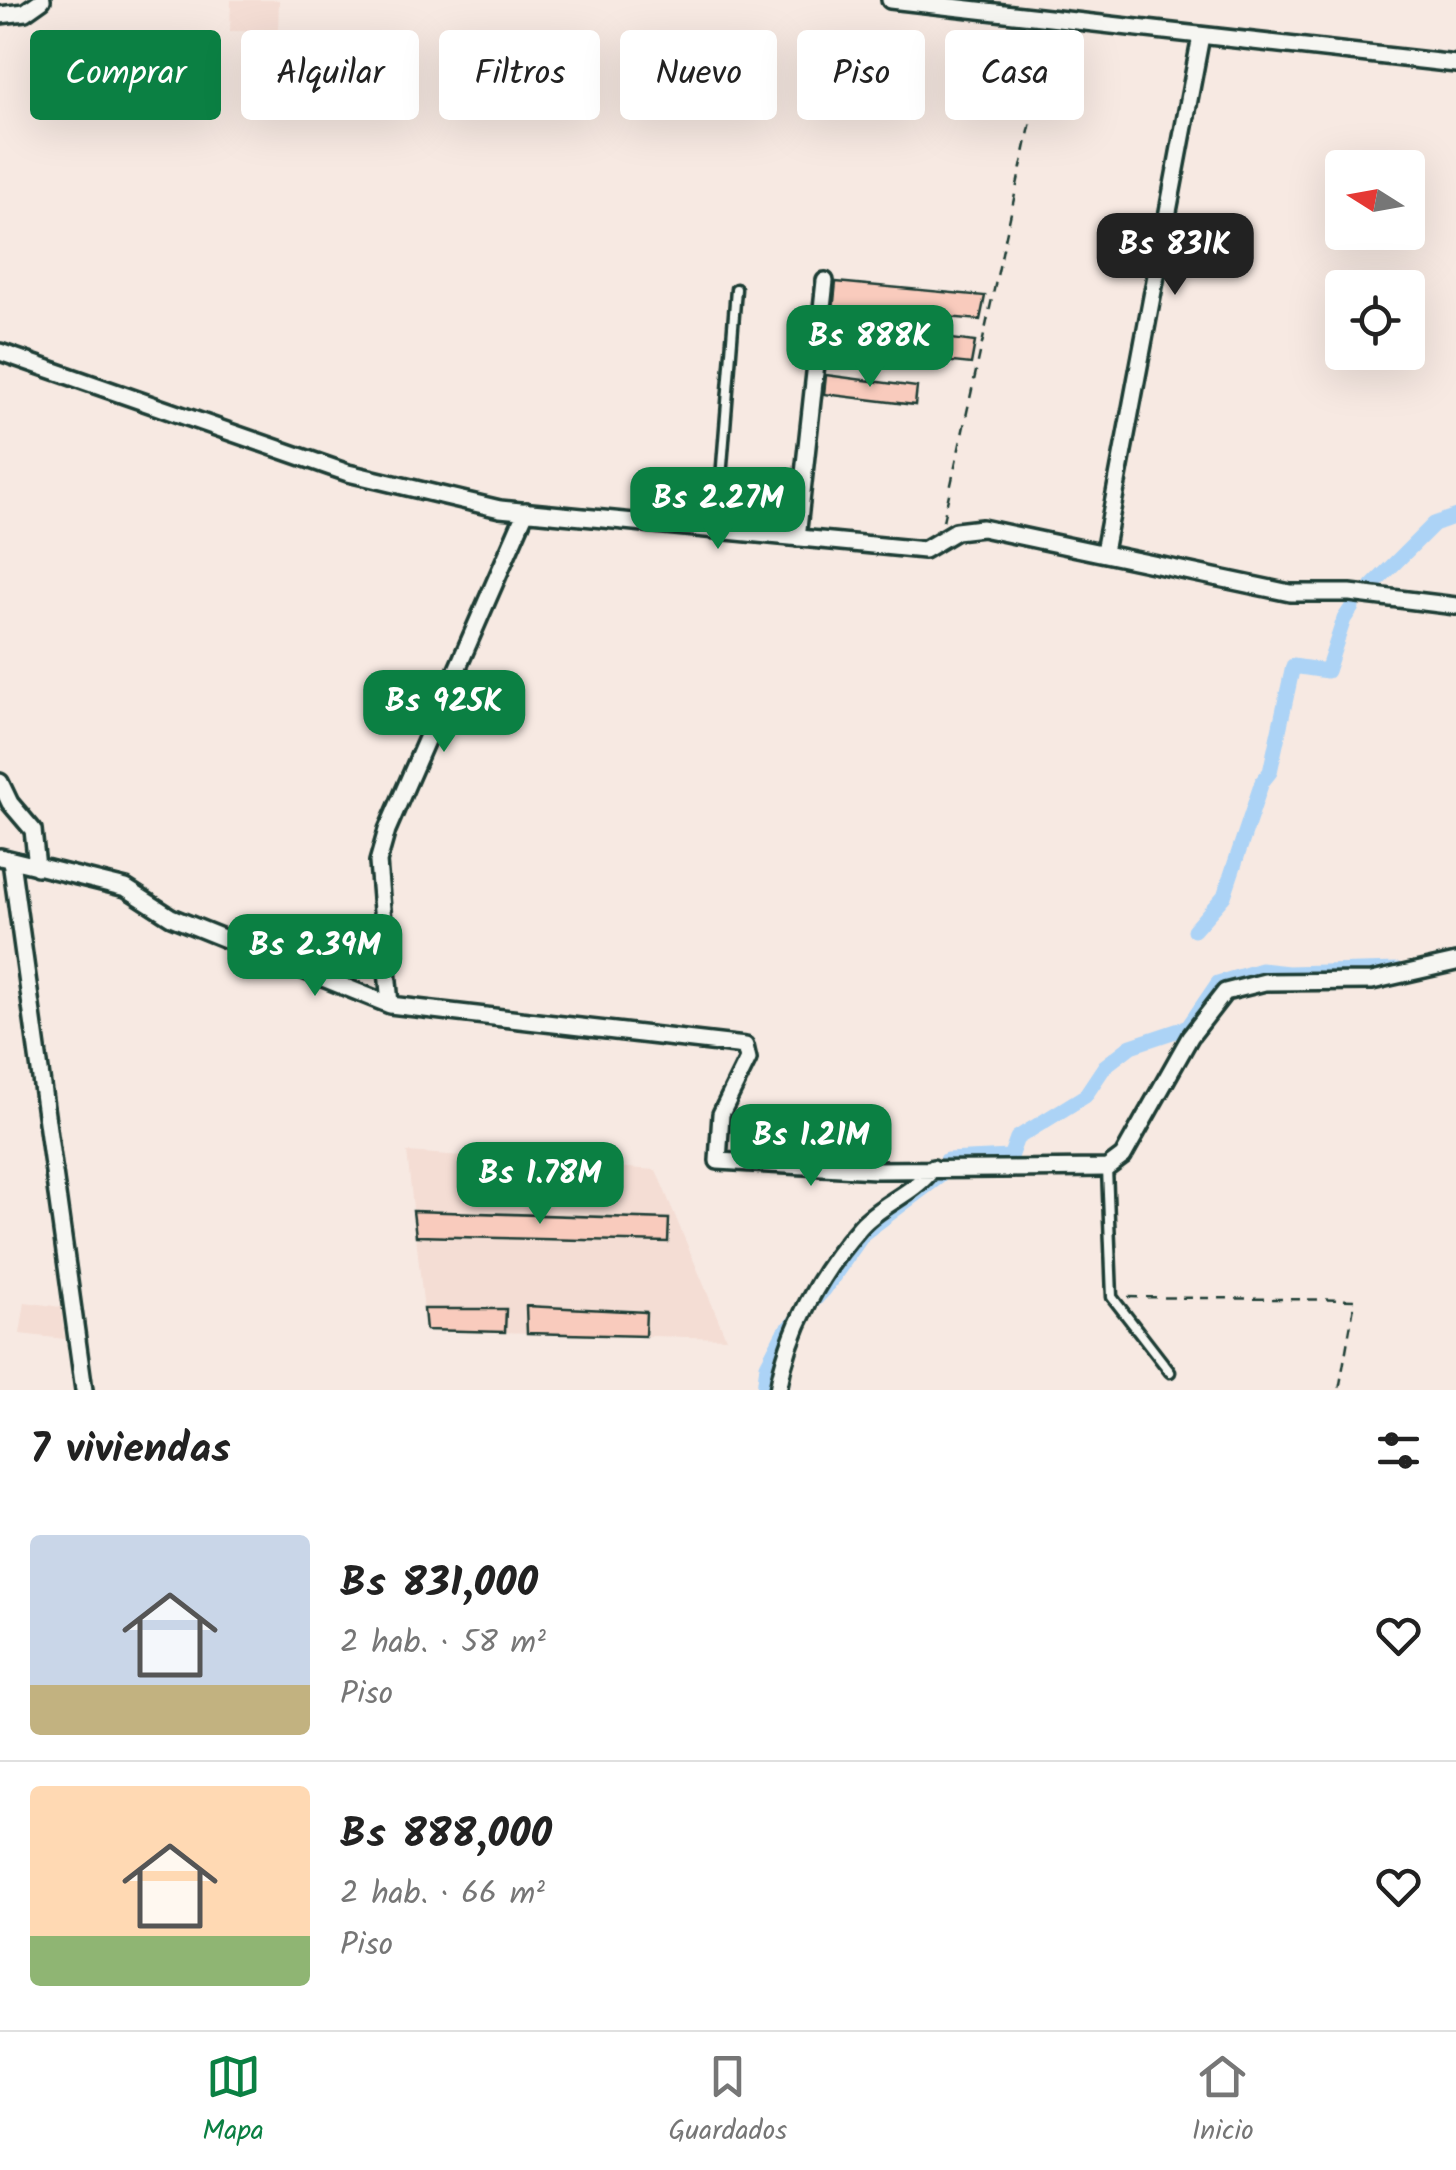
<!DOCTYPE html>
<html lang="es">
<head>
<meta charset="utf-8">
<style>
  body { margin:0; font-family:Kalam,sans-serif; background:#f6f6f6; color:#222; height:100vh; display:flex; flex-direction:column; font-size:38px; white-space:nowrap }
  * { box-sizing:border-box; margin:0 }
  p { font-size:32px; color:#767676 }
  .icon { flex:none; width:55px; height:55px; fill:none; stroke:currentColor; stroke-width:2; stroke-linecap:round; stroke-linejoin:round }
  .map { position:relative; height:1390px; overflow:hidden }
  .drawer { display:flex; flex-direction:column; background:#fff; flex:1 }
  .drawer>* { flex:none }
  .guide { position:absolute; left:30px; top:30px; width:1398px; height:90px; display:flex; gap:20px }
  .needle { width:65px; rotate:281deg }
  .tools { position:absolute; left:1325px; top:150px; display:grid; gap:20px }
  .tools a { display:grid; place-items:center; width:100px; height:100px; border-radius:10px; background:#fff; box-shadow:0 10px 40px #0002; font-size:50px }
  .price { position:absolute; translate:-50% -85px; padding:0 22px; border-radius:20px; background:#0b8043; color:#fff; font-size:32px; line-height:65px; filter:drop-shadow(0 2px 5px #0008) }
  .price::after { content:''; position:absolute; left:50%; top:60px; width:30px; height:22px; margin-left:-15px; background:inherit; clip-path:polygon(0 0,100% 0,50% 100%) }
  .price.current { background:#222; color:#fff }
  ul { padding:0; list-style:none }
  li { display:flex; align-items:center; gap:30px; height:250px; padding:0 30px }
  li+li { border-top:2px solid #e0e0e0 }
  li span { display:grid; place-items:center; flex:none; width:280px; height:200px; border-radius:10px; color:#555 }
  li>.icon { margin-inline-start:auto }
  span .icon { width:120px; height:120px; fill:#fffc; stroke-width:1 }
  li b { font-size:42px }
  h2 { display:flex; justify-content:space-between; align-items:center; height:120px; padding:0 30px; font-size:42px }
  .tag { padding:0 35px; border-radius:10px; background:#fff; box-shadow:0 10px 40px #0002; font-size:35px; line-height:90px }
  .tag.current { background:#0b8043; color:#fff }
  .tab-bar { display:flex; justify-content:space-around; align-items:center; height:140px; border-top:2px solid #e0e0e0; background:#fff; font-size:28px; color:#767676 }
  .tab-bar a { display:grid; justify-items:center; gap:5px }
  .tab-bar .current { color:#0b8043 }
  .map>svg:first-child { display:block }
  .built { fill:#f4ddd4 }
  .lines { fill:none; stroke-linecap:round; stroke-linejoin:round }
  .canal { stroke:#acd3f6; stroke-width:15 }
  .building { fill:#f9cbbd; stroke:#1f3d34; stroke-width:2.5 }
  .service-casing { stroke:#1f3d34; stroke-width:15 }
  .minor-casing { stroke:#1f3d34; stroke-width:22 }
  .path { stroke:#1f3d34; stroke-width:2.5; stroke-dasharray:10 8; stroke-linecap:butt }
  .service { stroke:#f6f6f2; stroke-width:8 }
  .minor { stroke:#f6f6f2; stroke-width:15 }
</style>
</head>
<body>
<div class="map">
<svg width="1456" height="1390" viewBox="0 0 1456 1390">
  <rect width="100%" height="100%" fill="#f7e9e2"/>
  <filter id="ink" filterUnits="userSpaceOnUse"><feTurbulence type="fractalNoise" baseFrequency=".01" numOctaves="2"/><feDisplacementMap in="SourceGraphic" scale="20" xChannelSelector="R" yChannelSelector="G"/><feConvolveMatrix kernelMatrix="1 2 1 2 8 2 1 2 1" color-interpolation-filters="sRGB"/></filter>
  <g filter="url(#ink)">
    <path class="built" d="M231,0H279L278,31H230Z
      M407,1152L656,1170L726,1338L426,1330Z
      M25,1302L61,1307L65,1339L20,1334Z"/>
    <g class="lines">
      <path class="canal" d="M1370,588L1434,524L1456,516
        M1194,930L1224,896L1262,782L1270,772L1293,666L1327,671L1344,619L1352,607
        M947,1160L1010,1157L1017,1138L1085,1096L1105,1066L1131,1046L1188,1027L1218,983L1261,970L1288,973L1398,970
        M764,1390L767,1365L783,1334L824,1290L864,1233L940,1176"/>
    </g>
    <path class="building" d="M836,282L985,296L980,320L868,310L866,328L975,342L971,364L829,349Z
      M826,375L917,387L915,405L824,394Z
      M413,1211L669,1219L668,1242L416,1236Z
      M526,1306L646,1312L645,1336L527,1333Z
      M424,1309H506L505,1332L426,1330Z"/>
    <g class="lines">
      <defs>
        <path id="service" d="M717,529L736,289
          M1107,1168L1112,1297L1170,1372"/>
        <path id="minor" d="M890,0L1456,64
          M0,15L25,12L42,0
          M0,352L348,473L500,509L924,550L956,531L982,528L1290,593H1350L1456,606
          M797,538L825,281
          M1104,552L1201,36
          M0,782L10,803L33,830L37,867
          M0,857L126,888L171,917L390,1005L745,1046L748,1059L721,1114L718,1161L876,1170L1107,1168L1123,1156L1190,1037L1225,992L1265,982L1372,981L1456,962
          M11,861L84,1390
          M390,1005L378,862L387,830L526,511
          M778,1390C788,1330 820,1272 861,1226C882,1203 914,1194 933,1168"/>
      </defs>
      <use href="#service" class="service-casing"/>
      <use href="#minor" class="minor-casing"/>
      <path class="path" d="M943,521L1051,31
        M1128,1297L1355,1300L1339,1390"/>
      <use href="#service" class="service"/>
      <use href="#minor" class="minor"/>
    </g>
  </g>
</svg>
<div class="tools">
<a><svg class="needle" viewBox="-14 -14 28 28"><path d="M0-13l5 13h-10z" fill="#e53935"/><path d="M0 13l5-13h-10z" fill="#767676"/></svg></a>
<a><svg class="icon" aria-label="locate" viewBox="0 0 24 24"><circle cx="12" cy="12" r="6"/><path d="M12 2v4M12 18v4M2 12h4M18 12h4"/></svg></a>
</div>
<b class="price current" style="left:1175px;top:298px">Bs 831K</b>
<b class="price" style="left:870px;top:390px">Bs 888K</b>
<b class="price" style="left:718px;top:552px">Bs 2.27M</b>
<b class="price" style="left:444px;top:755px">Bs 925K</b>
<b class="price" style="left:315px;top:999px">Bs 2.39M</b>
<b class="price" style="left:811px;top:1189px">Bs 1.21M</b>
<b class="price" style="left:540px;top:1227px">Bs 1.78M</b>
<div class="guide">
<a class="tag current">Comprar</a>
<a class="tag">Alquilar</a>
<a class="tag">Filtros</a>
<a class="tag">Nuevo</a>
<a class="tag">Piso</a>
<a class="tag">Casa</a>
</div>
</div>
<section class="drawer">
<h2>7 viviendas<svg class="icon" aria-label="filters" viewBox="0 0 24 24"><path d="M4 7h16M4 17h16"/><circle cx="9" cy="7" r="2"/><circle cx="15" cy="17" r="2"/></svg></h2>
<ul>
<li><span style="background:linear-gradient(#c9d6e8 75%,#c2b280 0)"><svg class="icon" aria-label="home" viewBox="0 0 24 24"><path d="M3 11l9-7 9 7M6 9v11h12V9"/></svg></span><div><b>Bs 831,000</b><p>2 hab. · 58 m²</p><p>Piso</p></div><svg class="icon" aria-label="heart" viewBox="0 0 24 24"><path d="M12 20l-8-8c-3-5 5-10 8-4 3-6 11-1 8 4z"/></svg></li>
<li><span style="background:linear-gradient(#ffd9b3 75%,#8fb573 0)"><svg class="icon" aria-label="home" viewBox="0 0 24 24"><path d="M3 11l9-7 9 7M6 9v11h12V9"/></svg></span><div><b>Bs 888,000</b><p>2 hab. · 66 m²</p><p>Piso</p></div><svg class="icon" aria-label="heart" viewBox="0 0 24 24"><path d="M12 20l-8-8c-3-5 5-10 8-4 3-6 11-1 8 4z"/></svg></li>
</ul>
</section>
<nav class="tab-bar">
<a class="current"><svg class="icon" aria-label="map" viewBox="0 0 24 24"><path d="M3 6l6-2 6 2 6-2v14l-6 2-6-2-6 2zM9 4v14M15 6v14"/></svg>Mapa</a>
<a><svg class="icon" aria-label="saved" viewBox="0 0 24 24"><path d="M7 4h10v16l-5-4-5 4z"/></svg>Guardados</a>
<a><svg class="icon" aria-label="home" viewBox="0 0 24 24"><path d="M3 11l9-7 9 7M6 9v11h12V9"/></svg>Inicio</a>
</nav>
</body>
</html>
